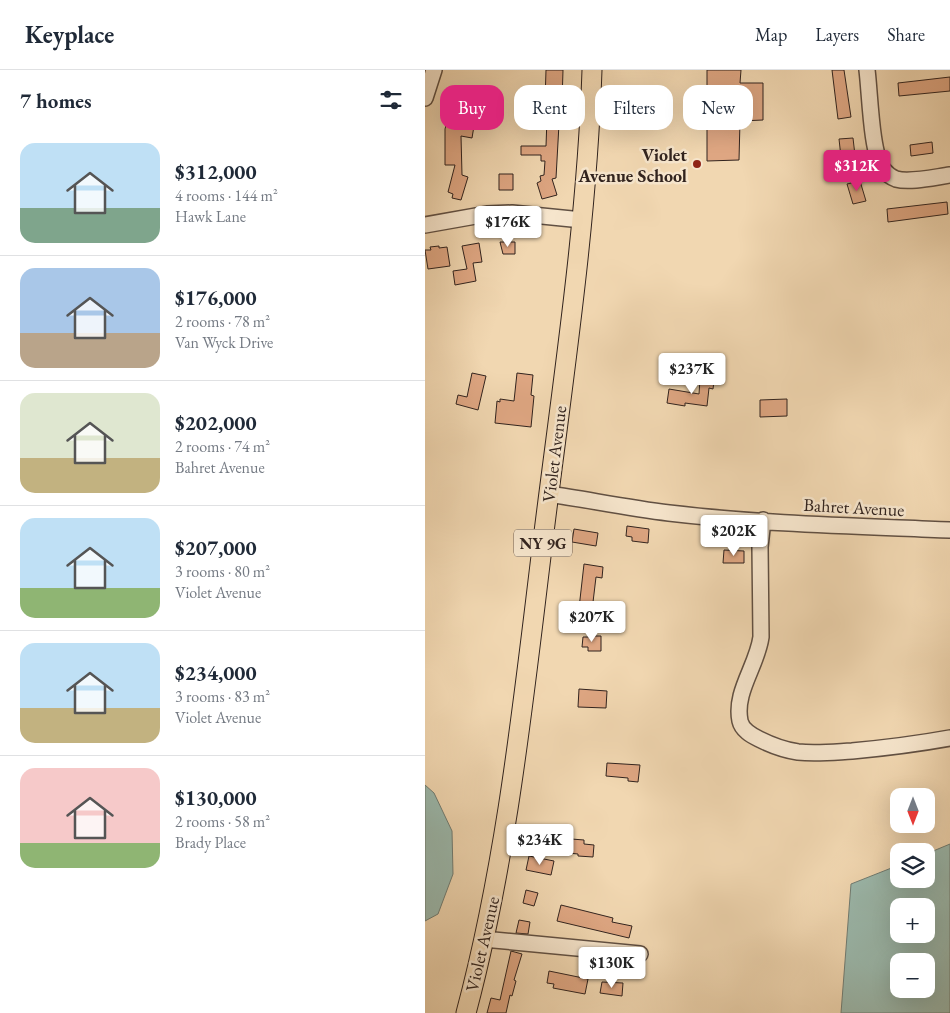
<!DOCTYPE html>
<html lang="en">
<head>
<meta charset="utf-8">
<style>
  body { margin:0; font-family:"EB Garamond",serif; background:#f2f2f3; color:#1f2937; height:100vh; display:flex; flex-direction:column; font-size:19px; white-space:nowrap }
  * { box-sizing:border-box; margin:0 }
  p { font-size:16px; color:#747a83 }
  .icon { flex:none; width:28px; height:28px; fill:none; stroke:currentColor; stroke-width:2; stroke-linecap:round; stroke-linejoin:round }
  .map { position:relative; flex:1; overflow:hidden }
  .drawer { display:flex; flex-direction:column; background:#fff; width:425px }
  .drawer>* { flex:none }
  .hud { position:absolute; left:15px; top:15px; width:435px; height:45px; display:flex; gap:10px }
  .needle { width:32px; rotate:180deg }
  .tools { position:absolute; left:465px; top:718px; display:grid; gap:10px }
  .tools a { display:grid; place-items:center; width:45px; height:45px; border-radius:10px; background:#fff; box-shadow:0 5px 20px #0002; font-size:25px }
  .price { position:absolute; translate:-50% -42px; padding:0 11px; border-radius:5px; background:#fff; color:#222; font-size:16px; line-height:32px; filter:drop-shadow(0 1px 2px #0008) }
  .price::after { content:''; position:absolute; left:50%; top:30px; width:15px; height:11px; margin-left:-8px; background:inherit; clip-path:polygon(0 0,100% 0,50% 100%) }
  .price.current { background:#db2777; color:#fff }
  ul { padding:0; list-style:none }
  li { display:flex; align-items:center; gap:15px; height:125px; padding:0 20px }
  li+li { border-top:1px solid #e0e1e3 }
  li span { display:grid; place-items:center; flex:none; width:140px; height:100px; border-radius:15px; color:#555 }
  li>.icon { margin-inline-start:auto }
  span .icon { width:60px; height:60px; fill:#fffc; stroke-width:1 }
  li b { font-size:21px }
  h2 { display:flex; justify-content:space-between; align-items:center; height:60px; padding:0 20px; font-size:21px }
  .tag { padding:0 18px; border-radius:15px; background:#fff; box-shadow:0 5px 20px #0002; font-size:18px; line-height:45px }
  .tag.current { background:#db2777; color:#fff }
  header { display:flex; align-items:center; gap:30px; box-sizing:border-box; height:70px; padding:0 25px; background:#fff; border-bottom:1px solid #e0e1e3 }
  header strong { font-size:24px }
  nav { display:flex; gap:28px; margin-inline-start:auto; font-size:18px }
  main { display:flex; flex:1; min-height:0 }
  .map>svg:first-child { display:block }
  .water { fill:#9bb9ad; stroke:#717d74; fill-rule:evenodd }
  .building { fill:#dea682; stroke:#31231e }
  .lines { fill:none; stroke-linecap:round; stroke-linejoin:round }
  .minor-casing { stroke:#615043; stroke-width:18 }
  .major-casing { stroke:#31231e; stroke-width:21 }
  .minor { stroke:#f6e5cc; stroke-width:15 }
  .major { stroke:#f1d7b1; stroke-width:19 }
  .poi-dot { fill:#8f2418; stroke:#f6e5cc; stroke-width:2 }
  .labels { text-anchor:middle; dominant-baseline:central; stroke-width:5; stroke-linejoin:round; paint-order:stroke }
  .shield { fill:#f6e5cc; stroke:#6c5d52; stroke-width:1 }
  .shield-label { font-size:16px; font-weight:bold; fill:#31231e }
  .poi-label { font-size:18px; font-weight:bold; fill:#31231e; stroke:#f6e5cc; text-anchor:end }
  .street-label { font-size:18px; fill:#31231e; stroke:#f6e5cc }
</style>
</head>
<body>
<header>
<strong>Keyplace</strong>
<nav><a>Map</a><a>Layers</a><a>Share</a></nav>
</header>
<main>
<section class="drawer">
<h2>7 homes<svg class="icon" aria-label="filters" viewBox="0 0 24 24"><path d="M4 7h16M4 17h16"/><circle cx="9" cy="7" r="2"/><circle cx="15" cy="17" r="2"/></svg></h2>
<ul>
<li><span style="background:linear-gradient(#bfe0f5 65%,#7fa58c 0)"><svg class="icon" aria-label="home" viewBox="0 0 24 24"><path d="M3 11l9-7 9 7M6 9v11h12V9"/></svg></span><div><b>$312,000</b><p>4 rooms · 144 m²</p><p>Hawk Lane</p></div></li>
<li><span style="background:linear-gradient(#a9c7e8 65%,#b9a48a 0)"><svg class="icon" aria-label="home" viewBox="0 0 24 24"><path d="M3 11l9-7 9 7M6 9v11h12V9"/></svg></span><div><b>$176,000</b><p>2 rooms · 78 m²</p><p>Van Wyck Drive</p></div></li>
<li><span style="background:linear-gradient(#dfe7d0 65%,#c2b280 0)"><svg class="icon" aria-label="home" viewBox="0 0 24 24"><path d="M3 11l9-7 9 7M6 9v11h12V9"/></svg></span><div><b>$202,000</b><p>2 rooms · 74 m²</p><p>Bahret Avenue</p></div></li>
<li><span style="background:linear-gradient(#bfe0f5 70%,#8fb573 0)"><svg class="icon" aria-label="home" viewBox="0 0 24 24"><path d="M3 11l9-7 9 7M6 9v11h12V9"/></svg></span><div><b>$207,000</b><p>3 rooms · 80 m²</p><p>Violet Avenue</p></div></li>
<li><span style="background:linear-gradient(#bfe0f5 65%,#c2b280 0)"><svg class="icon" aria-label="home" viewBox="0 0 24 24"><path d="M3 11l9-7 9 7M6 9v11h12V9"/></svg></span><div><b>$234,000</b><p>3 rooms · 83 m²</p><p>Violet Avenue</p></div></li>
<li><span style="background:linear-gradient(#f6c9c9 75%,#8fb573 0)"><svg class="icon" aria-label="home" viewBox="0 0 24 24"><path d="M3 11l9-7 9 7M6 9v11h12V9"/></svg></span><div><b>$130,000</b><p>2 rooms · 58 m²</p><p>Brady Place</p></div></li>
</ul>
</section>
<div class="map">
<svg width="525" height="943" viewBox="0 0 525 943">
  <rect width="100%" height="100%" fill="#f1d7b1"/>
  <filter id="stains"><feTurbulence type="fractalNoise" baseFrequency=".004" numOctaves="4"/><feColorMatrix values="0 0 0 0 .2 0 0 0 0 .09 0 0 0 0 .02 0 0 0 .5 -.17"/></filter>
  <radialGradient id="worn" r=".72"><stop offset=".6" stop-color="#630" stop-opacity="0"/><stop offset="1" stop-color="#630" stop-opacity=".3"/></radialGradient>
  <path class="water" d="M0,715L9,723L27,761L28,804L13,844L0,851Z
    M525,774V943H416L426,814L474,795V809H501V784ZM474,836H501V864H474ZM474,891H501V919H474Z"/>
  <path class="building" d="M121,0H138L137,32L120,31Z
    M282,0H316L315,13H338V50L315,51L314,90L282,91Z
    M407,0H419L426,47L413,49Z
    M525,7V21L474,26L473,13Z
    M24,44L36,46L34,54L49,56L47,68L36,66L37,105L43,107L36,130L27,128L28,124L23,122L30,95H20V59Z
    M122,48H133V54H134L131,108L127,109L132,125L117,129L112,113L116,111L115,106L119,105L120,91H116V85H96V76H121Z
    M428,68L431,94L417,96L414,69Z
    M507,72L508,83L486,86L485,75Z
    M74,104H88V120H74Z
    M435,111L441,131L428,134L422,114Z
    M522,132L523,144L463,152L462,139Z
    M75,172H90V184H78Z
    M54,173L57,192L48,193L51,211L30,215L28,201L42,199L37,176Z
    M14,176V178L22,177L25,196L3,199L0,180H6L5,177Z
    M47,303L61,306L53,340L31,334L33,325L42,327Z
    M92,303L108,305L106,325L109,326L106,357L70,353L72,331L75,332V329L89,331Z
    M275,309L289,311L288,319L284,318L282,336L260,333V336L242,333L244,319L274,324Z
    M362,329V346L335,347V330Z
    M202,456L224,459L223,473L207,471V467L201,466Z
    M149,459L173,463L171,476L147,472Z
    M299,480L319,481V493H298Z
    M159,494L178,497L177,508L171,507L166,549L153,547Z
    M164,566H176V581H163V577H157L158,567H164Z
    M154,619L182,621L181,638L153,637Z
    M182,693L215,695L213,712L203,711V708L181,706Z
    M134,768L159,770V774L169,775L168,787L153,786V784L133,782Z
    M104,786L129,791L126,805L101,800Z
    M101,820L113,823L109,836L98,833Z
    M136,835L188,848L187,852L207,856L204,868L132,851Z
    M94,850L105,852L103,864L91,863Z
    M86,881L97,884L89,910L91,911L87,926L85,925L81,943H62L66,928L75,930Z
    M124,901L163,909L160,924L128,918L129,914L122,913Z
    M177,912L198,913L197,926L175,923Z"/>
  <g class="lines">
    <defs>
      <path id="minor" d="M442,0C445,23 446,83 458,99C461,103 466,107 471,109C485,113 510,107 525,105
        M0,28L9,0
        M0,155L62,144L87,143L157,150
        M124,424C164,430 204,438 244,443C337,454 431,456 525,460
        M338,450L335,477L336,567C332,596 309,622 315,651C317,660 326,665 334,669C346,675 359,680 373,682C391,684 409,682 427,681C460,678 492,674 525,668
        M58,869L215,884"/>
      <path id="major" d="M41,943C83,786 99,623 119,462C138,309 162,154 167,0"/>
    </defs>
    <use href="#minor" class="minor-casing"/>
    <use href="#major" class="major-casing"/>
    <use href="#minor" class="minor"/>
    <use href="#major" class="major"/>
  </g>
  <circle class="poi-dot" cx="272" cy="94" r="5"/>
  <g class="labels">
    <rect class="shield" x="89" y="459.5" width="58" height="27" rx="4"/>
    <g class="shield-label">
      <text x="118" y="473">NY 9G</text>
    </g>
    <g class="poi-label">
      <text x="262" y="84">Violet<tspan x="262" dy="21">Avenue School</tspan></text>
    </g>
    <g class="street-label">
      <text transform="translate(129 384) rotate(-83)">Violet Avenue</text>
      <text transform="translate(429 437) rotate(3)">Bahret Avenue</text>
      <text transform="translate(57 874) rotate(-77)">Violet Avenue</text>
    </g>
  </g>
  <rect width="100%" height="100%" filter="url(#stains)"/>
  <rect width="100%" height="100%" fill="url(#worn)"/>
</svg>
<div class="tools">
<a><svg class="needle" viewBox="-14 -14 28 28"><path d="M0-13l5 13h-10z" fill="#e53935"/><path d="M0 13l5-13h-10z" fill="#747a83"/></svg></a>
<a><svg class="icon" aria-label="layers" viewBox="0 0 24 24"><path d="M12 4l9 5-9 5-9-5zM3 14l9 5 9-5"/></svg></a>
<a>+</a>
<a>−</a>
</div>
<b class="price current" style="left:432px;top:122px">$312K</b>
<b class="price" style="left:83px;top:178px">$176K</b>
<b class="price" style="left:267px;top:325px">$237K</b>
<b class="price" style="left:309px;top:487px">$202K</b>
<b class="price" style="left:167px;top:573px">$207K</b>
<b class="price" style="left:115px;top:796px">$234K</b>
<b class="price" style="left:187px;top:919px">$130K</b>
<div class="hud">
<a class="tag current">Buy</a>
<a class="tag">Rent</a>
<a class="tag">Filters</a>
<a class="tag">New</a>
</div>
</div>
</main>
</body>
</html>
